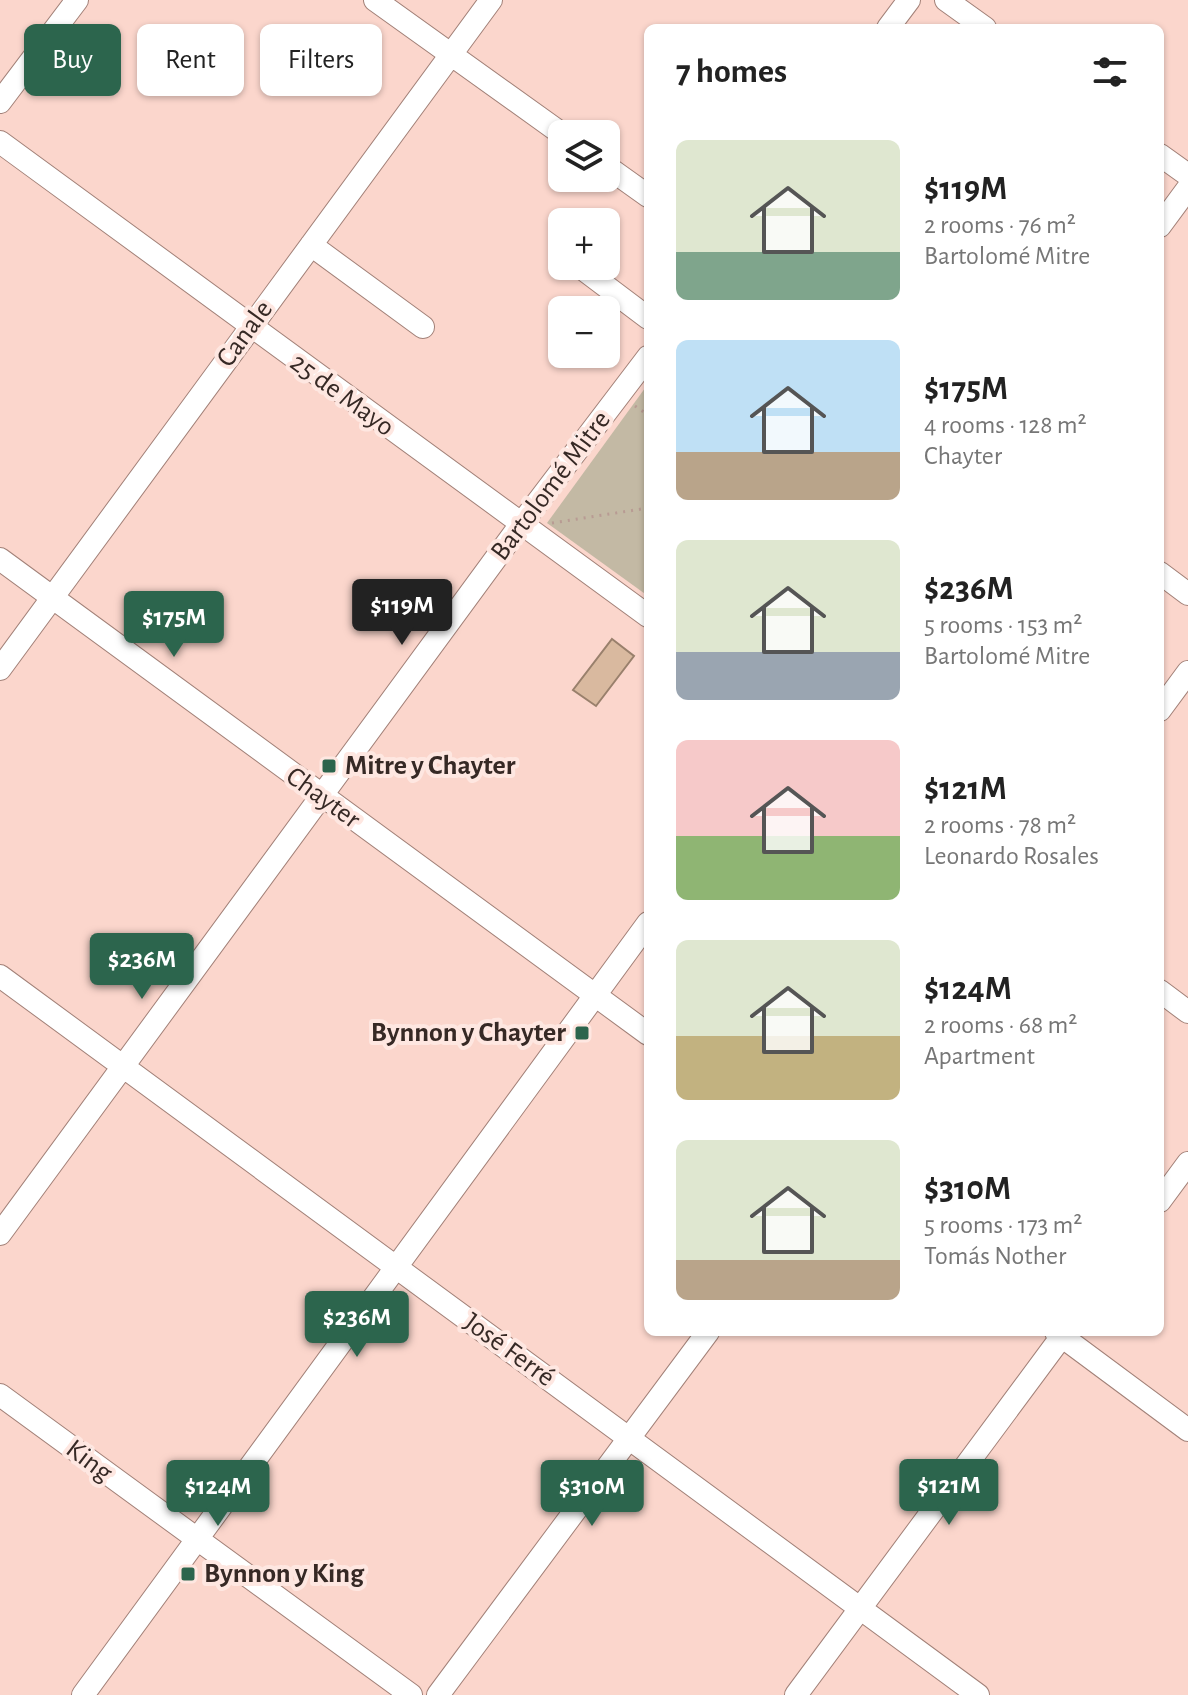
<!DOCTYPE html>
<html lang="en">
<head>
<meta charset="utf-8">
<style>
  body { margin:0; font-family:"Alegreya Sans",sans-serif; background:#f2f2f2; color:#222; height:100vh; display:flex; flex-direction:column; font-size:30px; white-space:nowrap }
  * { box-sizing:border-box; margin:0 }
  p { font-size:26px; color:#767676 }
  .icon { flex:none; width:44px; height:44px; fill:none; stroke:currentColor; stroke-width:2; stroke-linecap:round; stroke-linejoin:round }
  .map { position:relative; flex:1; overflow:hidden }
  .panel { position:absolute; left:644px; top:24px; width:520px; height:1312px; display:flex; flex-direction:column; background:#fff; border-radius:12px; box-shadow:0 2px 6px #0004 }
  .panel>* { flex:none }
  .guide { position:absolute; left:24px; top:24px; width:500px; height:72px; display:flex; gap:16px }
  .tools { position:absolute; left:548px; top:120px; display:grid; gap:16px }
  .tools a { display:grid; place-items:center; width:72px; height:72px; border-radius:12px; background:#fff; box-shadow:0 2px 6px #0004; font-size:40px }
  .price { position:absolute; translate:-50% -68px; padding:0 18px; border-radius:8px; background:#2c654d; color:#fff; font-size:26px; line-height:52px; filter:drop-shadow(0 2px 4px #0008) }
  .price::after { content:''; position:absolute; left:50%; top:48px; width:24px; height:18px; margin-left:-12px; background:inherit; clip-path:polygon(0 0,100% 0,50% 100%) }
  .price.current { background:#222; color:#fff }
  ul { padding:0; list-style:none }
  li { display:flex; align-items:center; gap:24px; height:200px; padding:0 32px }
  li span { display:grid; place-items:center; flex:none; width:224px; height:160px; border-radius:12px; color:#555 }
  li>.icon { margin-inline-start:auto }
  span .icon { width:96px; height:96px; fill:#fffc; stroke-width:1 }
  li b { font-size:34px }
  h2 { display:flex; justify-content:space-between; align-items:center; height:96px; padding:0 32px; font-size:34px }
  .pill { padding:0 28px; border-radius:12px; background:#fff; box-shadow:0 2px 6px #0004; font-size:28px; line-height:72px }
  .pill.current { background:#2c654d; color:#fff }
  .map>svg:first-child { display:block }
  .green { fill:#c3b9a4 }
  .building { fill:#d9b99f; stroke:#99806c; stroke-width:2 }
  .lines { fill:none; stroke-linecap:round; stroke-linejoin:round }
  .minor-casing { stroke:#a28178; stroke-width:24 }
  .path { stroke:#b89b93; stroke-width:3; stroke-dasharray:2 6; stroke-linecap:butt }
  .minor { stroke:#fff; stroke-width:22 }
  .poi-dot { fill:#2c654d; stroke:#fee7e1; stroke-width:3 }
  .labels { text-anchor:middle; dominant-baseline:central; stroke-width:8; stroke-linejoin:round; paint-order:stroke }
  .street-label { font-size:28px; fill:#362925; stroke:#fee7e1 }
  .poi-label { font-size:28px; font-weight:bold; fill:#362925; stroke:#fee7e1; text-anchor:start }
</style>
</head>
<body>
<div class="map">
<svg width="1188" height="1695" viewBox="0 0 1188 1695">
  <rect width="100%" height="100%" fill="#fbd6cc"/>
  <path class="green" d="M648,384V596L547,523Z"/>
  <path class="building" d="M612,639L634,656L596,706L573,690Z"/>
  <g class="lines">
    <defs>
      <path id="minor" d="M375,0L562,134
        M946,0L985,28
        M888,28L909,0
        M0,102L77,0
        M0,142L648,616
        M1160,155L1188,175
        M606,166L648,196
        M1160,226L1188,188
        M311,245L423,327
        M579,266L648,318
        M0,559L648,1034
        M1160,573L1188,594
        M0,669L491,0
        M1160,710L1188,672
        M0,976L978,1695
        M1160,991L1188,1012
        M1160,1201L1188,1163
        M0,1234L521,524L648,357
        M1056,1332L1188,1430
        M0,1395L411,1695
        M83,1695L648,923
        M438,1695L708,1332
        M796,1695L1065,1332"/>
    </defs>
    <use href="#minor" class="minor-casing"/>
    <path class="path" d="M635,406L648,415
      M552,523L648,508"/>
    <use href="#minor" class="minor"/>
  </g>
  <g class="poi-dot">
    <rect x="321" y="758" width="16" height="16" rx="4"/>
    <rect x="574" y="1025" width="16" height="16" rx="4"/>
    <rect x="180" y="1566" width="16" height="16" rx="4"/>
  </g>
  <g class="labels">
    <g class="street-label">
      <text transform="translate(245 334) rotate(-54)">Canale</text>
      <text transform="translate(342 395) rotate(36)">25 de Mayo</text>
      <text transform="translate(551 486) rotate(-53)">Bartolomé Mitre</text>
      <text transform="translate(323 798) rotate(36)">Chayter</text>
      <text transform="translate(509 1350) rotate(36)">José Ferré</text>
      <text transform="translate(89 1461) rotate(37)">King</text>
    </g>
    <g class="poi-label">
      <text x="345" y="766">Mitre y Chayter</text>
      <text x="566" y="1033" text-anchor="end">Bynnon y Chayter</text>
      <text x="204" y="1574">Bynnon y King</text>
    </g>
  </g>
</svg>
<div class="tools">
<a><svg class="icon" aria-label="layers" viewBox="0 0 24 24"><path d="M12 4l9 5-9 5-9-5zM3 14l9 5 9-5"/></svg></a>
<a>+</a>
<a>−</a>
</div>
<b class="price current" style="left:402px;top:647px">$119M</b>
<b class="price" style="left:174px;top:659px">$175M</b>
<b class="price" style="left:142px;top:1001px">$236M</b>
<b class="price" style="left:357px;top:1359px">$236M</b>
<b class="price" style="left:949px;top:1527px">$121M</b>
<b class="price" style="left:218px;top:1528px">$124M</b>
<b class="price" style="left:592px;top:1528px">$310M</b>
<div class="guide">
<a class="pill current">Buy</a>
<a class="pill">Rent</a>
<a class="pill">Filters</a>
</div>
<section class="panel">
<h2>7 homes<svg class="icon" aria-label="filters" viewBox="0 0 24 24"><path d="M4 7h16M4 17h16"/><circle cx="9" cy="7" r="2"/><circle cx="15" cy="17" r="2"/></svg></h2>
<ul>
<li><span style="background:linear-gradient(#dfe7d0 70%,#7fa58c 0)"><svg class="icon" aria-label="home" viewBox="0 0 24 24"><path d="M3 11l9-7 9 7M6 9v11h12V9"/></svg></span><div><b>$119M</b><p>2 rooms · 76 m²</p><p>Bartolomé Mitre</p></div></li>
<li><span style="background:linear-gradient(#bfe0f5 70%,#b9a48a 0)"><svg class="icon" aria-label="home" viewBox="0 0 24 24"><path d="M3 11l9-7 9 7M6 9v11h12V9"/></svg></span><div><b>$175M</b><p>4 rooms · 128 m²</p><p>Chayter</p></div></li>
<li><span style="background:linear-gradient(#dfe7d0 70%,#9aa5b1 0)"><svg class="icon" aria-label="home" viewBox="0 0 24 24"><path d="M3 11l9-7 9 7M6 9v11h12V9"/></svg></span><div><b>$236M</b><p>5 rooms · 153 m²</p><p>Bartolomé Mitre</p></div></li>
<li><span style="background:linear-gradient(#f6c9c9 60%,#8fb573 0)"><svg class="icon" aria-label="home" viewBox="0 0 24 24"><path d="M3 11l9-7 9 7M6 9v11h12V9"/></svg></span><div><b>$121M</b><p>2 rooms · 78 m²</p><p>Leonardo Rosales</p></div></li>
<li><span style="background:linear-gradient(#dfe7d0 60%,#c2b280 0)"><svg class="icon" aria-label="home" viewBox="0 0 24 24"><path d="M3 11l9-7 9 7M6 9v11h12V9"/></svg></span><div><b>$124M</b><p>2 rooms · 68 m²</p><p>Apartment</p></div></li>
<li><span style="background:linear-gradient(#dfe7d0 75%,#b9a48a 0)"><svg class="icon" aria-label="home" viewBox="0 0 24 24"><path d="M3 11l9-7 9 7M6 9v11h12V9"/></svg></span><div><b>$310M</b><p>5 rooms · 173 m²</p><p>Tomás Nother</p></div></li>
</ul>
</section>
</div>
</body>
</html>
